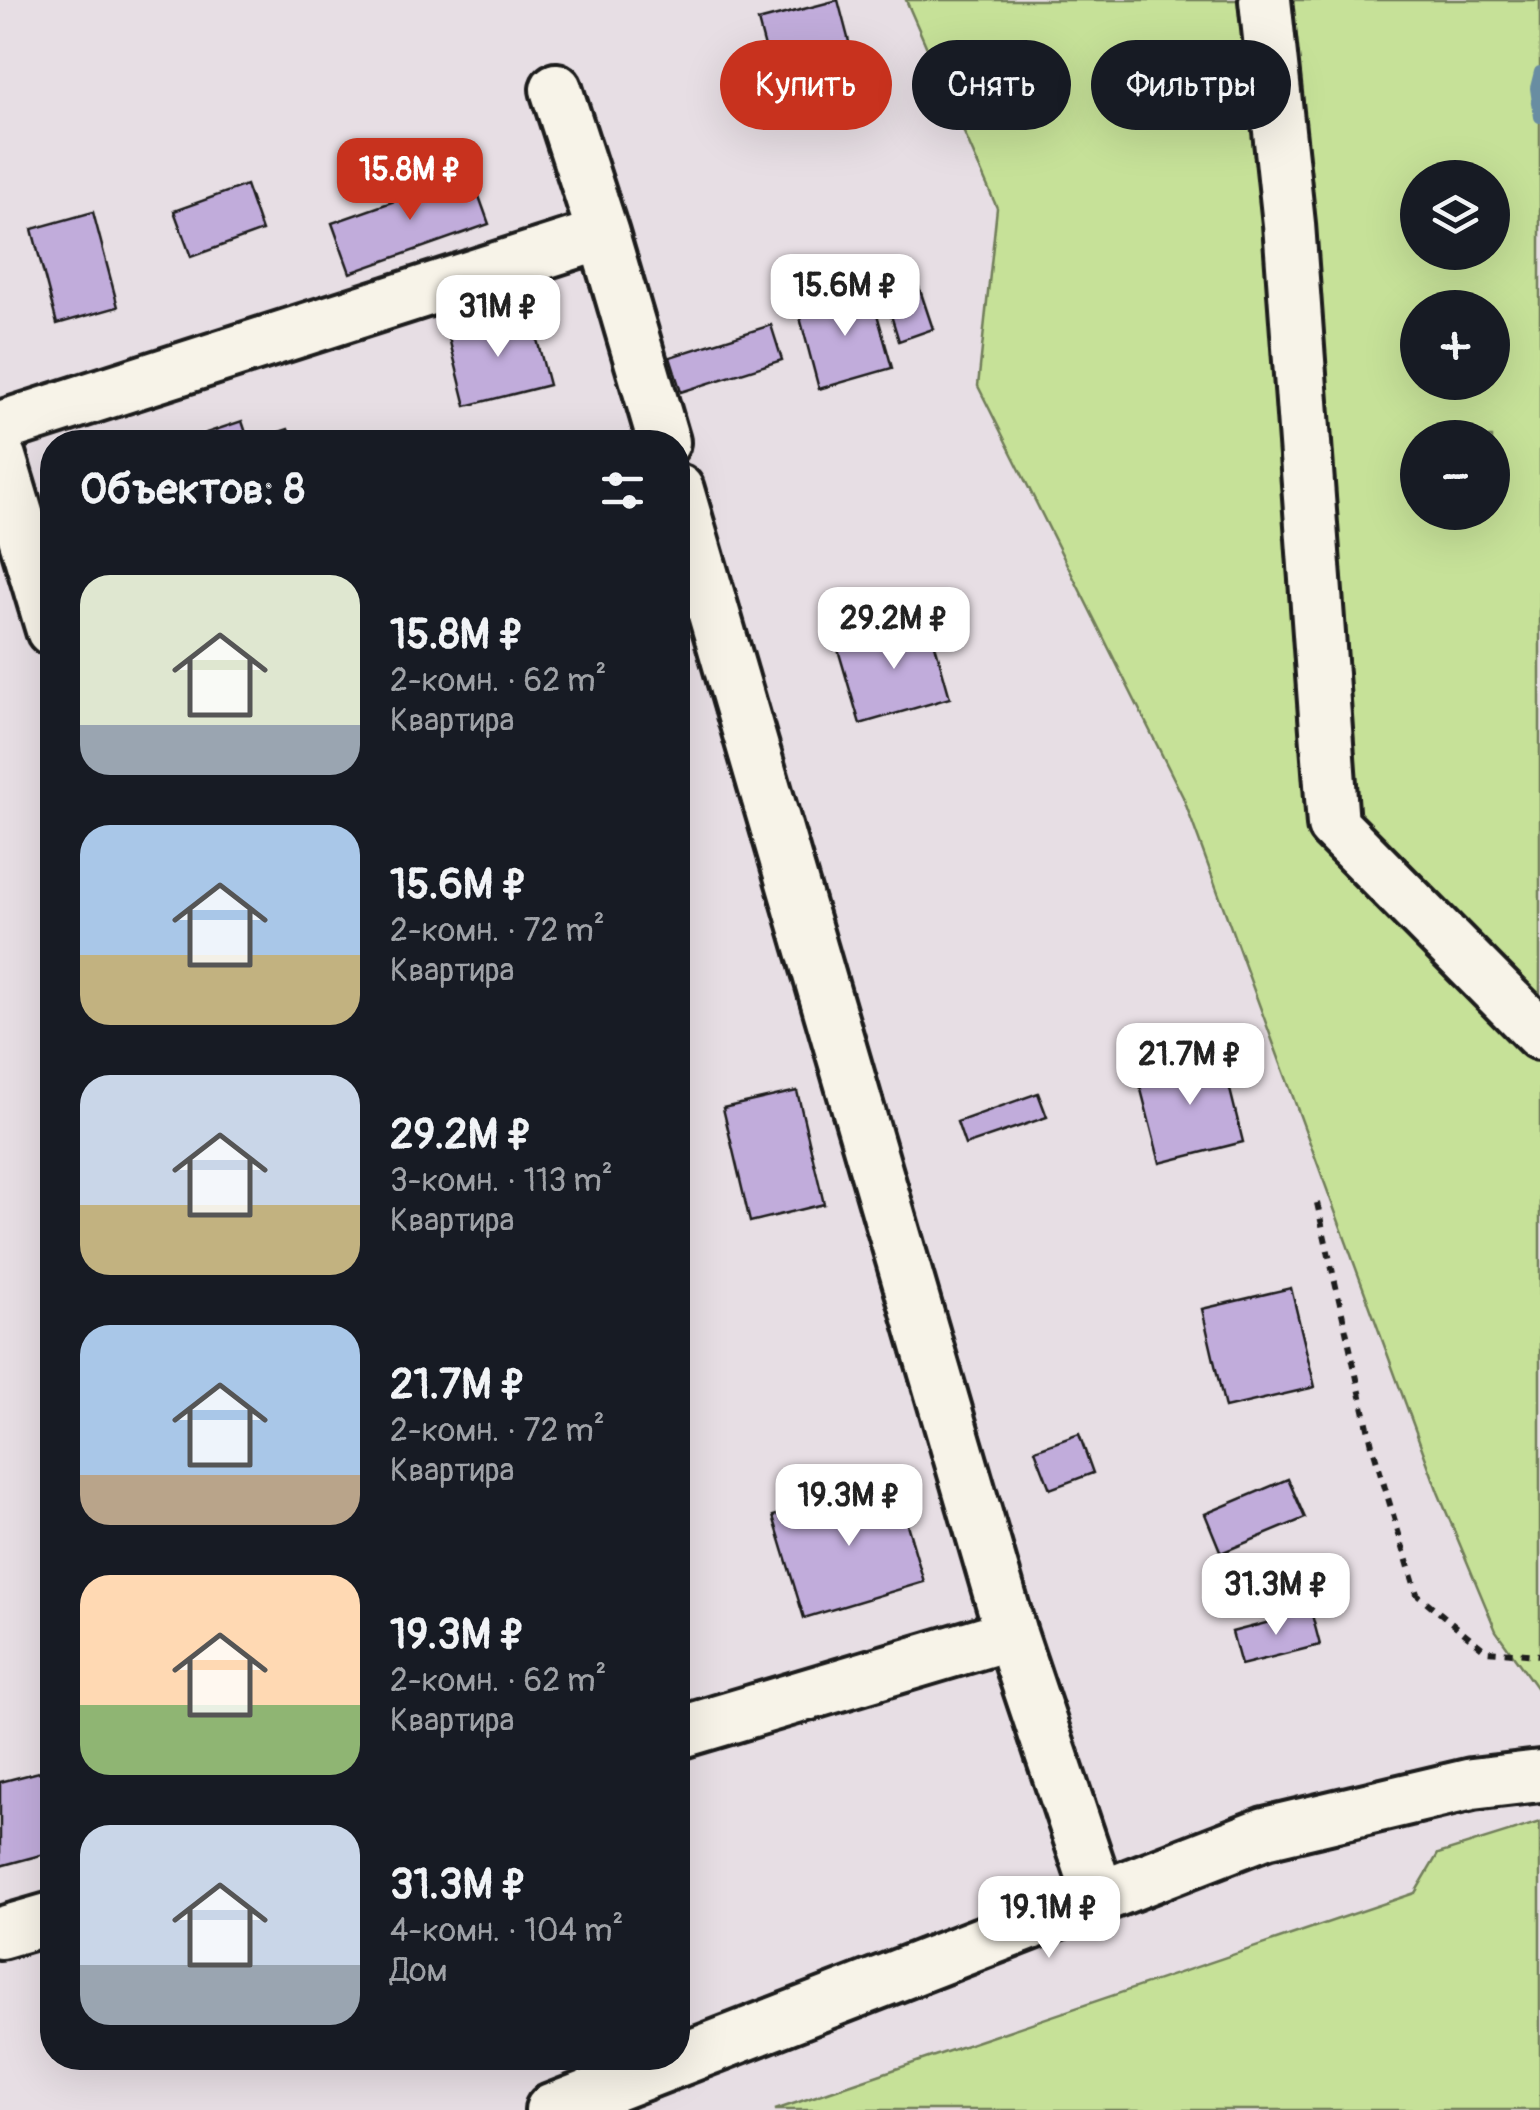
<!DOCTYPE html>
<html lang="ru">
<head>
<meta charset="utf-8">
<style>
  body { margin:0; font-family:Pangolin,sans-serif; background:#20242c; color:#f1f3f6; height:100vh; display:flex; flex-direction:column; font-size:38px; white-space:nowrap }
  * { box-sizing:border-box; margin:0 }
  p { font-size:32px; color:#9ea1a6 }
  .icon { flex:none; width:55px; height:55px; fill:none; stroke:currentColor; stroke-width:2; stroke-linecap:round; stroke-linejoin:round }
  .map { position:relative; flex:1; overflow:hidden }
  .side { position:absolute; left:40px; top:430px; width:650px; height:1640px; display:flex; flex-direction:column; background:#171b24; border-radius:40px; box-shadow:0 10px 40px #0002 }
  .side>* { flex:none }
  .top-card { position:absolute; left:720px; top:40px; width:670px; height:90px; display:flex; gap:20px }
  .buttons { position:absolute; left:1400px; top:160px; display:grid; gap:20px }
  .buttons a { display:grid; place-items:center; width:110px; height:110px; border-radius:50%; background:#171b24; box-shadow:0 10px 40px #0002; font-size:50px }
  .price { position:absolute; translate:-50% -85px; padding:0 22px; border-radius:20px; background:#fff; color:#222; font-size:32px; line-height:65px; filter:drop-shadow(0 2px 5px #0008) }
  .price::after { content:''; position:absolute; left:50%; top:60px; width:30px; height:22px; margin-left:-15px; background:inherit; clip-path:polygon(0 0,100% 0,50% 100%) }
  .price.on { background:#c8321e; color:#fff }
  ul { padding:0; list-style:none }
  li { display:flex; align-items:center; gap:30px; height:250px; padding:0 40px }
  li span { display:grid; place-items:center; flex:none; width:280px; height:200px; border-radius:30px; color:#555 }
  li>.icon { margin-inline-start:auto }
  span .icon { width:120px; height:120px; fill:#fffc; stroke-width:1 }
  li b { font-size:42px }
  h2 { display:flex; justify-content:space-between; align-items:center; height:120px; padding:0 40px; font-size:42px }
  .chip { padding:0 35px; border-radius:45px; background:#171b24; box-shadow:0 10px 40px #0002; font-size:35px; line-height:90px }
  .chip.on { background:#c8321e; color:#fff }
  .map>svg:first-child { display:block }
  .green { fill:#c6e198; stroke:#717e5a; stroke-width:2.5; fill-rule:evenodd }
  .lines { fill:none; stroke-linecap:round; stroke-linejoin:round }
  .stream { stroke:#688da2; stroke-width:12 }
  .building { fill:#c1acdb; stroke:#1c1c1c; stroke-width:2.5 }
  .minor-casing { stroke:#1c1c1c; stroke-width:58 }
  .path { stroke:#1c1c1c; stroke-width:6; stroke-dasharray:8 8; stroke-linecap:butt }
  .minor { stroke:#f7f3e8; stroke-width:50 }
</style>
</head>
<body>
<div class="map">
<svg width="1540" height="2110" viewBox="0 0 1540 2110">
  <rect width="100%" height="100%" fill="#e7dee4"/>
  <filter id="ink" filterUnits="userSpaceOnUse"><feTurbulence type="fractalNoise" baseFrequency=".01" numOctaves="2"/><feDisplacementMap in="SourceGraphic" scale="20" xChannelSelector="R" yChannelSelector="G"/><feConvolveMatrix kernelMatrix="1 2 1 2 8 2 1 2 1" color-interpolation-filters="sRGB"/></filter>
  <g filter="url(#ink)">
    <path class="green" d="M906,0H1540V1693L1496,1631L1438,1492L1183,797L978,386L997,208ZM1418,178H1492V252H1418ZM1418,308H1492V382H1418ZM1418,438H1492V512H1418Z
      M1540,1822V2110H775L1415,1893L1438,1854Z"/>
    <g class="lines">
      <path class="stream" d="M1540,72L1536,88L1540,117"/>
    </g>
    <path class="building" d="M838,0L858,76L778,97L758,21Z
      M471,174L489,224L350,273L332,223Z
      M246,185L262,231L191,257L174,211Z
      M93,212L118,307L57,324L32,229Z
      M916,278L933,329L899,341L883,289Z
      M870,289L892,368L819,389L798,310Z
      M530,313L549,385L466,406L448,334Z
      M771,325L782,360L681,392L670,357Z
      M242,421L249,442L288,429L293,442H209L206,433Z
      M928,620L950,698L860,724L837,646Z
      M1221,1053L1243,1142L1160,1163L1137,1074Z
      M797,1091L824,1204L750,1222L723,1108Z
      M1038,1093L1047,1117L965,1145L957,1122Z
      M1291,1288L1315,1387L1225,1408L1202,1309Z
      M1079,1434L1093,1473L1050,1489L1035,1450Z
      M1288,1479L1305,1518L1221,1553L1205,1514Z
      M894,1480L924,1582L804,1618L773,1516Z
      M1311,1611L1320,1645L1241,1665L1232,1632Z
      M47,1770L52,1789V1852L0,1866V1782Z"/>
    <g class="lines">
      <defs>
        <path id="minor" d="M1265,0L1289,224L1333,825L1540,1034
          M556,89L603,234L664,442
          M0,427L603,234
          M0,457L52,630
          M678,490L1011,1634L1100,1899
          M678,1733L1011,1634
          M0,1933L52,1918
          M551,2110L1265,1833L1472,1784L1540,1776"/>
      </defs>
      <use href="#minor" class="minor-casing"/>
      <path class="path" d="M1317,1203L1372,1445L1417,1594L1486,1651L1540,1655"/>
      <use href="#minor" class="minor"/>
    </g>
  </g>
</svg>
<div class="buttons">
<a><svg class="icon" aria-label="layers" viewBox="0 0 24 24"><path d="M12 4l9 5-9 5-9-5zM3 14l9 5 9-5"/></svg></a>
<a>+</a>
<a>−</a>
</div>
<b class="price on" style="left:410px;top:223px">15.8M ₽</b>
<b class="price" style="left:845px;top:339px">15.6M ₽</b>
<b class="price" style="left:498px;top:360px">31M ₽</b>
<b class="price" style="left:894px;top:672px">29.2M ₽</b>
<b class="price" style="left:1190px;top:1108px">21.7M ₽</b>
<b class="price" style="left:849px;top:1549px">19.3M ₽</b>
<b class="price" style="left:1276px;top:1638px">31.3M ₽</b>
<b class="price" style="left:1049px;top:1961px">19.1M ₽</b>
<div class="top-card">
<a class="chip on">Купить</a>
<a class="chip">Снять</a>
<a class="chip">Фильтры</a>
</div>
<section class="side">
<h2>Объектов: 8<svg class="icon" aria-label="filters" viewBox="0 0 24 24"><path d="M4 7h16M4 17h16"/><circle cx="9" cy="7" r="2"/><circle cx="15" cy="17" r="2"/></svg></h2>
<ul>
<li><span style="background:linear-gradient(#dfe7d0 75%,#9aa5b1 0)"><svg class="icon" aria-label="home" viewBox="0 0 24 24"><path d="M3 11l9-7 9 7M6 9v11h12V9"/></svg></span><div><b>15.8M ₽</b><p>2-комн. · 62 m²</p><p>Квартира</p></div></li>
<li><span style="background:linear-gradient(#a9c7e8 65%,#c2b280 0)"><svg class="icon" aria-label="home" viewBox="0 0 24 24"><path d="M3 11l9-7 9 7M6 9v11h12V9"/></svg></span><div><b>15.6M ₽</b><p>2-комн. · 72 m²</p><p>Квартира</p></div></li>
<li><span style="background:linear-gradient(#c9d6e8 65%,#c2b280 0)"><svg class="icon" aria-label="home" viewBox="0 0 24 24"><path d="M3 11l9-7 9 7M6 9v11h12V9"/></svg></span><div><b>29.2M ₽</b><p>3-комн. · 113 m²</p><p>Квартира</p></div></li>
<li><span style="background:linear-gradient(#a9c7e8 75%,#b9a48a 0)"><svg class="icon" aria-label="home" viewBox="0 0 24 24"><path d="M3 11l9-7 9 7M6 9v11h12V9"/></svg></span><div><b>21.7M ₽</b><p>2-комн. · 72 m²</p><p>Квартира</p></div></li>
<li><span style="background:linear-gradient(#ffd9b3 65%,#8fb573 0)"><svg class="icon" aria-label="home" viewBox="0 0 24 24"><path d="M3 11l9-7 9 7M6 9v11h12V9"/></svg></span><div><b>19.3M ₽</b><p>2-комн. · 62 m²</p><p>Квартира</p></div></li>
<li><span style="background:linear-gradient(#c9d6e8 70%,#9aa5b1 0)"><svg class="icon" aria-label="home" viewBox="0 0 24 24"><path d="M3 11l9-7 9 7M6 9v11h12V9"/></svg></span><div><b>31.3M ₽</b><p>4-комн. · 104 m²</p><p>Дом</p></div></li>
</ul>
</section>
</div>
</body>
</html>
